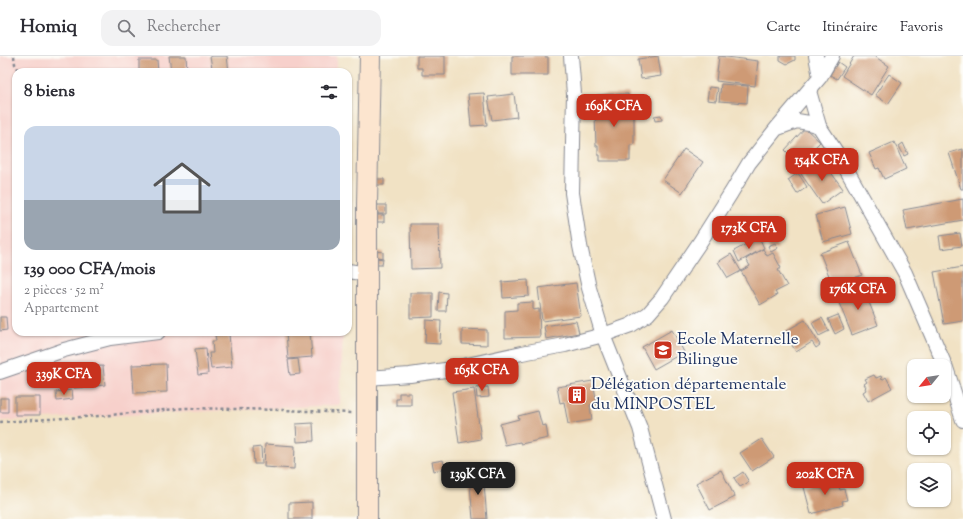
<!DOCTYPE html>
<html lang="fr">
<head>
<meta charset="utf-8">
<style>
  body { margin:0; font-family:"Sorts Mill Goudy",serif; background:#f2f2f3; color:#2b2b33; height:100vh; display:flex; flex-direction:column; font-size:15px; white-space:nowrap }
  * { box-sizing:border-box; margin:0 }
  p { font-size:13px; color:#7c7c81 }
  .icon { flex:none; width:22px; height:22px; fill:none; stroke:currentColor; stroke-width:2; stroke-linecap:round; stroke-linejoin:round }
  .map { position:relative; flex:1; overflow:hidden }
  .side { position:absolute; left:12px; top:12px; width:340px; height:268px; display:flex; flex-direction:column; background:#fff; border-radius:12px; box-shadow:0 1px 3px #0004 }
  .side>* { flex:none }
  .needle { width:26px; rotate:240deg }
  .buttons { position:absolute; left:907px; top:303px; display:grid; gap:8px }
  .buttons a { display:grid; place-items:center; width:44px; height:44px; border-radius:8px; background:#fff; box-shadow:0 1px 3px #0004; font-size:20px }
  .price { position:absolute; translate:-50% -34px; padding:0 9px; border-radius:8px; background:#c8321e; color:#fff; font-size:13px; line-height:26px; filter:drop-shadow(0 1px 2px #0008) }
  .price::after { content:''; position:absolute; left:50%; top:24px; width:12px; height:9px; margin-left:-6px; background:inherit; clip-path:polygon(0 0,100% 0,50% 100%) }
  .price.on { background:#222; color:#fff }
  ul { padding:0; list-style:none }
  li { display:grid; align-content:center; gap:8px; height:212px; padding:0 12px }
  li span { display:grid; place-items:center; height:124px; border-radius:12px; color:#555 }
  li>.icon { margin-inline-start:auto }
  span .icon { width:72px; height:72px; fill:#fffc; stroke-width:1 }
  li b { font-size:17px }
  h2 { display:flex; justify-content:space-between; align-items:center; height:48px; padding:0 12px; font-size:17px }
  header { display:flex; align-items:center; gap:24px; box-sizing:border-box; height:56px; padding:0 20px; background:#fff; border-bottom:1px solid #e1e1e2 }
  header strong { font-size:19px }
  nav { display:flex; gap:22px; margin-inline-start:auto; font-size:14px }
  .search { width:280px; height:36px; background:#f2f2f3; display:flex; align-items:center; gap:10px; box-sizing:border-box; padding:0 14px; border-radius:12px; color:#7c7c81; font-size:15px }
  .map>svg:first-child { display:block }
  .built { fill:#f7d0cb }
  .building { fill:#ce9a75 }
  .lines { fill:none; stroke-linecap:round; stroke-linejoin:round }
  .street-casing { stroke:#868891; stroke-width:16 }
  .secondary-casing { stroke:#868891; stroke-width:22 }
  .path { stroke:#868891; stroke-width:2.5; stroke-dasharray:3 3; stroke-linecap:butt }
  .street { stroke:#fff; stroke-width:14 }
  .secondary { stroke:#fce5cf; stroke-width:20 }
  .labels { text-anchor:middle; dominant-baseline:central; stroke-width:3.5; stroke-linejoin:round; paint-order:stroke }
  .poi-label { font-size:17px; fill:#1b2f5e; stroke:#fdfcf7; text-anchor:start }
</style>
</head>
<body>
<header>
<strong>Homiq</strong>
<div class="search"><svg class="icon" aria-label="search" viewBox="0 0 24 24"><circle cx="10" cy="10" r="6"/><path d="M15 15l6 6"/></svg>Rechercher</div>
<nav><a>Carte</a><a>Itinéraire</a><a>Favoris</a></nav>
</header>
<div class="map">
<svg width="963" height="463" viewBox="0 0 963 463">
  <rect width="100%" height="100%" fill="#fdfcf7"/>
  <filter id="ink" filterUnits="userSpaceOnUse"><feTurbulence type="fractalNoise" baseFrequency=".025" numOctaves="2"/><feDisplacementMap in="SourceGraphic" scale="8" xChannelSelector="R" yChannelSelector="G"/><feConvolveMatrix kernelMatrix="1 2 1 2 8 2 1 2 1" color-interpolation-filters="sRGB"/></filter>
  <filter id="wash" filterUnits="userSpaceOnUse"><feTurbulence type="fractalNoise" baseFrequency=".012" numOctaves="4" result="noise"/><feDisplacementMap in="SourceGraphic" scale="16" xChannelSelector="R" yChannelSelector="G"/><feGaussianBlur stdDeviation="0.9" result="paint"/><feColorMatrix in="noise" values="0 0 0 0 0 0 0 0 0 0 0 0 0 0 0 0 0 1.4 0 .05"/><feComposite in="paint" operator="in"/></filter>
  <g filter="url(#wash)">
    <rect width="100%" height="100%" fill="#f1e2c4"/>
    <path class="built" d="M0,0H337V16H16V276H343L340,349L0,365Z"/>
    <g id="blocks">
      <path class="building" d="M169,0H186L187,14L212,12L210,0H227L229,16H171Z
        M417,0H445V19H422V12H417Z
        M512,0H545V1H548V19H512Z
        M658,0L661,20L641,23L638,3Z
        M719,0L758,5L755,30L716,25Z
        M780,0H795V4L787,8L780,4Z
        M854,0H874L889,10L871,39L842,20Z
        M139,4H157L158,16H139Z
        M838,6L845,11L837,23L830,19Z
        M889,18L902,27L888,48L875,39Z
        M721,28L748,30L747,47L719,45Z
        M709,31L718,32L716,45L707,44Z
        M484,37L487,69L471,70L468,38Z
        M514,38L517,61L492,64L488,41Z
        M628,38V56H634V89H630V105H600V99H598V90H596L595,58H598L597,39Z
        M661,59L662,64L655,65L654,60Z
        M805,72L820,86L799,108L785,94Z
        M894,86L906,113L884,123L879,112L876,113L869,97Z
        M903,87L908,98L904,100L899,90Z
        M684,93L703,106L682,137L663,124Z
        M963,93V133H961L949,97Z
        M822,104L843,133L822,148L801,118Z
        M798,117L807,131L797,138L788,124Z
        M375,123H384V129H375Z
        M963,143V164L907,174L903,154Z
        M377,149H386V158H378Z
        M845,151L852,178L823,186L816,159Z
        M375,159H384V166H375Z
        M410,168H439L440,212L411,213Z
        M960,177L962,190L941,193L939,180Z
        M759,181L764,192L739,206L734,195Z
        M849,186L862,219L833,230L820,197Z
        M775,187L778,192L771,196L768,190Z
        M763,193L767,200L773,197L781,212L778,214L787,230L775,236L777,239L760,249L741,215L750,210L746,203Z
        M377,195L383,196V202L377,201Z
        M731,198L741,215L728,222L718,206Z
        M377,202L383,203L382,209H377Z
        M963,211V265L944,268L934,216Z
        M528,224L529,240L503,242L502,226Z
        M576,227L581,260L542,265L538,232Z
        M863,231L878,269L852,279L837,242Z
        M439,236L447,237L446,255H438Z
        M410,237H433V261L410,262Z
        M533,246V254L539,253L540,281L505,282V255L517,254V247Z
        M838,259L844,273L835,278L828,263Z
        M0,261H6L7,274L0,275Z
        M822,262L829,275L819,280L812,267Z
        M426,264L441,265L440,288L425,287Z
        M805,264L820,289L816,292L812,286L796,296L784,276Z
        M576,265L579,277L546,283L544,270Z
        M462,273L487,274V289L462,288Z
        M672,274L684,296L654,313L642,291Z
        M286,276H310L312,301L288,303Z
        M229,278L232,311L211,313L209,297H213L212,285H216L215,279Z
        M206,292L208,318L198,319L195,293Z
        M298,303L300,318L290,319L288,304Z
        M166,308L167,336L134,337L132,309Z
        M103,310L105,329L74,332L72,312Z
        M874,319L876,322L881,320L882,324L886,321L892,332L868,345L863,336L866,334L865,332L866,331L864,328L867,326L865,323Z
        M593,325L597,348L590,349L592,364L568,368L564,346L560,347L557,331Z
        M488,331L489,341L477,342L476,332Z
        M474,333L481,383L459,387L452,336Z
        M72,334L73,343L57,345L56,336Z
        M399,337H411V349H396V343H399Z
        M15,341H40V359H15Z
        M0,342H8V356H0Z
        M538,355L542,370L546,369L548,382L521,388L520,386L505,389L500,368L519,363L518,360Z
        M313,367L314,385L297,386L296,368Z
        M762,383L774,401L752,415L740,397Z
        M265,388L295,390L294,413L264,411Z
        M261,391L262,408H254L253,392Z
        M443,404L445,412L434,415L432,406Z
        M721,414L735,441L710,454L696,427Z
        M483,416L487,463H473L469,418Z
        M743,416L749,426L740,431L734,422Z
        M836,422L840,434L844,433L847,444L842,445L843,449L811,458L804,431Z
        M312,446V463H289V447Z"/>
    </g>
  </g>
  <g filter="url(#ink)">
    <use href="#blocks" fill-opacity="0" stroke="#868891" stroke-width="1"/>
    <g class="lines">
      <defs>
        <path id="street" d="M571,0L574,38L572,137L580,190L589,232L603,279L640,372L664,463
          M816,0L820,21
          M809,35L819,70L840,102L905,217L946,312L963,364
          M778,72L797,65L809,67L819,70
          M348,215L367,218
          M0,316L64,294L110,282L158,276
          M367,322L410,319L445,314L522,297L565,289L603,279L631,269L648,258L662,242L700,186L731,137L749,107L776,73L820,21L832,0"/>
        <path id="secondary" d="M367,463V148L370,0"/>
      </defs>
      <use href="#street" class="street-casing"/>
      <use href="#secondary" class="secondary-casing"/>
      <path class="path" d="M14,0L15,8L20,16
        M0,366L99,360L186,352L284,354L351,357"/>
      <use href="#street" class="street"/>
      <use href="#secondary" class="secondary"/>
    </g>
  </g>
  <defs>
    <symbol id="school-square" viewBox="-11 -11 22 22"><rect x="-9" y="-9" width="18" height="18" rx="4" fill="#c8321e" stroke="#fdfcf7"/><path d="M0-5L7-2L0 1L-7-2ZM-4 1L0 2.5L4 1V4Q0 6-4 4Z" fill="#fff"/></symbol>
    <symbol id="building-square" viewBox="-11 -11 22 22"><rect x="-9" y="-9" width="18" height="18" rx="4" fill="#c8321e" stroke="#fdfcf7"/><path d="M-4-6H4V6H1V3H-1V6H-4ZM-2.5-4.3h1.7v1.8h-1.7ZM.8-4.3h1.7v1.8H.8ZM-2.5-1h1.7V.8h-1.7ZM.8-1h1.7V.8H.8Z" fill="#fff"/></symbol>
  </defs>
  <g fill-rule="evenodd">
    <use href="#school-square" x="652" y="283" width="22" height="22"/>
    <use href="#building-square" x="566" y="328" width="22" height="22"/>
  </g>
  <g class="labels">
    <g class="poi-label">
      <text x="677" y="284">Ecole Maternelle<tspan x="677" dy="20">Bilingue</tspan></text>
      <text x="591" y="329">Délégation départementale<tspan x="591" dy="20">du MINPOSTEL</tspan></text>
    </g>
  </g>
</svg>
<div class="buttons">
<a><svg class="needle" viewBox="-14 -14 28 28"><path d="M0-13l5 13h-10z" fill="#e53935"/><path d="M0 13l5-13h-10z" fill="#7c7c81"/></svg></a>
<a><svg class="icon" aria-label="locate" viewBox="0 0 24 24"><circle cx="12" cy="12" r="6"/><path d="M12 2v4M12 18v4M2 12h4M18 12h4"/></svg></a>
<a><svg class="icon" aria-label="layers" viewBox="0 0 24 24"><path d="M12 4l9 5-9 5-9-5zM3 14l9 5 9-5"/></svg></a>
</div>
<b class="price" style="left:614px;top:72px">169K CFA</b>
<b class="price" style="left:822px;top:126px">154K CFA</b>
<b class="price" style="left:749px;top:194px">173K CFA</b>
<b class="price" style="left:858px;top:255px">176K CFA</b>
<b class="price" style="left:482px;top:336px">165K CFA</b>
<b class="price" style="left:64px;top:340px">339K CFA</b>
<b class="price on" style="left:478px;top:440px">139K CFA</b>
<b class="price" style="left:825px;top:440px">202K CFA</b>
<section class="side">
<h2>8 biens<svg class="icon" aria-label="filters" viewBox="0 0 24 24"><path d="M4 7h16M4 17h16"/><circle cx="9" cy="7" r="2"/><circle cx="15" cy="17" r="2"/></svg></h2>
<ul>
<li><span style="background:linear-gradient(#c9d6e8 60%,#9aa5b1 0)"><svg class="icon" aria-label="home" viewBox="0 0 24 24"><path d="M3 11l9-7 9 7M6 9v11h12V9"/></svg></span><div><b>139 000 CFA/mois</b><p>2 pièces · 52 m²</p><p>Appartement</p></div></li>
</ul>
</section>
</div>
</body>
</html>
